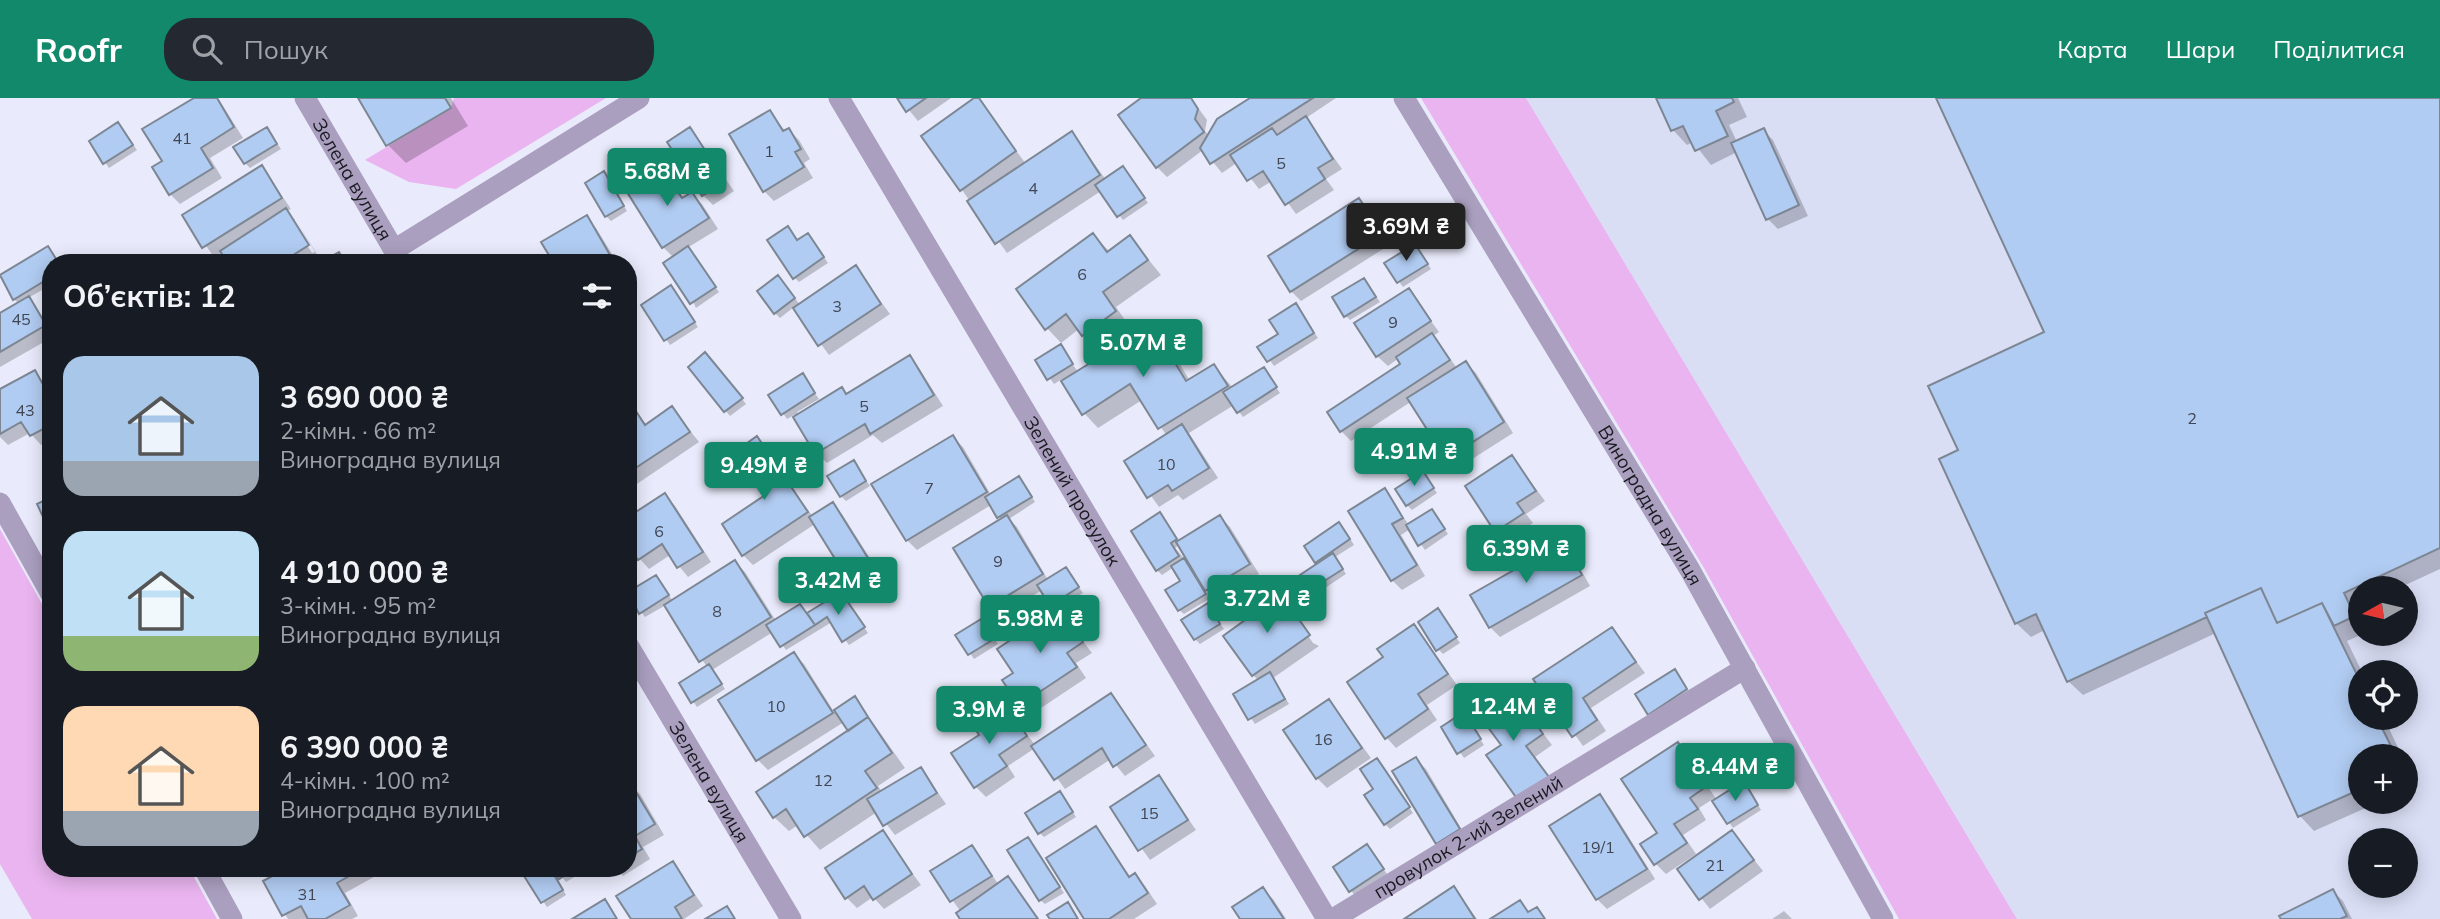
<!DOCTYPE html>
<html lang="uk">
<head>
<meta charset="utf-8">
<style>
  body { margin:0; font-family:Mulish,sans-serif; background:#242831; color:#f1f3f6; height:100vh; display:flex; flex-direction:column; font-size:26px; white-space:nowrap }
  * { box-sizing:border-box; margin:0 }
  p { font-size:23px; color:#9ea1a6 }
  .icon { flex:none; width:38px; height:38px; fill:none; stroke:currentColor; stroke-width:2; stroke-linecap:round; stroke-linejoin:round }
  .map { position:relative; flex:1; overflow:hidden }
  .sheet { position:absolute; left:42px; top:156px; width:595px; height:623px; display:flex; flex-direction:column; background:#171b24; border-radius:28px; box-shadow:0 4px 18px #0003 }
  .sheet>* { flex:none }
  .needle { width:46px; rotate:262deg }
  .tools { position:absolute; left:2348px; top:478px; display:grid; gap:14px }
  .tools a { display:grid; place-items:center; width:70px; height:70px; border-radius:50%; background:#171b24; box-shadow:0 4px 18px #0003; font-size:35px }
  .price { position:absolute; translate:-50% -60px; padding:0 16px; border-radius:7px; background:#12896a; color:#fff; font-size:23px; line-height:46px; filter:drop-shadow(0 2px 4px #0008) }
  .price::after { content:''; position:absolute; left:50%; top:42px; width:21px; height:16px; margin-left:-10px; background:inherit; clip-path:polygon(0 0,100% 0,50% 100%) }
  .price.active { background:#222; color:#fff }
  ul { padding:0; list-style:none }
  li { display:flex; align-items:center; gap:21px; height:175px; padding:0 21px }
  li span { display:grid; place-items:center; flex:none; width:196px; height:140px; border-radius:21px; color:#555 }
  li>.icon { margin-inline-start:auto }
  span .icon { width:84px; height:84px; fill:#fffc; stroke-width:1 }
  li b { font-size:30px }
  h2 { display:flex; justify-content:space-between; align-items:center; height:84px; padding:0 21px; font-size:30px }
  header { display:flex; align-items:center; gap:42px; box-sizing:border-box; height:98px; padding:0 35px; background:#12896a; color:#fff }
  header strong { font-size:33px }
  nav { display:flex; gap:38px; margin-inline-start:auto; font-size:24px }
  .search { width:490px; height:63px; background:#242831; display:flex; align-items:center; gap:18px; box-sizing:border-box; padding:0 24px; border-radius:28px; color:#9ea1a6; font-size:26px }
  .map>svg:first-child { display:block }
  .built { fill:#dadef5; fill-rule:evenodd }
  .green { fill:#e9b4ef }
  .shadow { fill:#0003; fill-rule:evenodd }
  .building { fill:#b1ccf2; stroke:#7d8693; stroke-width:2 }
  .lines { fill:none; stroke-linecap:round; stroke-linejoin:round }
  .minor { stroke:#aa9fbf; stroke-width:21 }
  .labels { text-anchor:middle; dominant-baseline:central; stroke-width:7; stroke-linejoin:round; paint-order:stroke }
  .number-label { font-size:16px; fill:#404654 }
  .street-label { font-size:19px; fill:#1a1a20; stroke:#f9fafd }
</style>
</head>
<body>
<header>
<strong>Roofr</strong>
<div class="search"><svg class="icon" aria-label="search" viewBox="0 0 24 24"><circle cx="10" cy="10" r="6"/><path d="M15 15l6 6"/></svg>Пошук</div>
<nav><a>Карта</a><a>Шари</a><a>Поділитися</a></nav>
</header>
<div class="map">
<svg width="2440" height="821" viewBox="0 0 2440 821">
  <rect width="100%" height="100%" fill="#e9ebfc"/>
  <path class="built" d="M1526,0H2440V821H2017ZM2361,490H2406V536H2361ZM2361,574H2406V620H2361ZM2361,658H2406V704H2361ZM2361,742H2406V788H2361Z"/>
  <path class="green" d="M454,0H606L456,91L409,84L365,62L451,10Z
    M1421,0H1526L2017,821H1899L1704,470Z
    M0,431L51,522V770H189L217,821H32L0,766Z"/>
  <path class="shadow" d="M197,0H218L243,40L210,60L222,80L180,106L170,96L164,64Z
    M360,0H451L468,28L406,65L388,47Z
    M899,0H951L918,23Z
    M977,0L1026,66L1072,35L1106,82L1127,75L1148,105L1123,122L1101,93L1007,155L962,92Z
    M1144,0H1191L1207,22L1205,33L1209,38L1254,0H1336L1306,20L1342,71L1326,81L1334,92L1296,116L1272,83L1259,91L1238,64L1222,75L1203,52L1167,79L1157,69Z
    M1658,0H1738L1747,19L1729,27L1737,44L1763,32L1773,42L1808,118L1778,131L1768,121L1737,54L1711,67L1693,44L1687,47L1673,32Z
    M1938,0H2440V471L2399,490H2361V508L2357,509L2363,536L2347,543L2362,574L2361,620H2384L2402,658H2361V704H2379L2314,733L2300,718L2216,535L2083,597L2068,583L2045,532L2031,539L2016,525L1961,353L2046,235Z
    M770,14L786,34L789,32L799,42L810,61L804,65L813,80L774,103L764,93Z
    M118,26L137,52L109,70L91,43Z
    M267,31L281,51L250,70L245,65Z
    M690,31L734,93L713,107L703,97Z
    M262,69L291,111L287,113L295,122H291L312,155L315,154L296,122L318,158L307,164H229L222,154L214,159L184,117Z
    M663,73L684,101L692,96L702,106L718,131L687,150L719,194L696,210L674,160L663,149Z
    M604,75L627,113L611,123L606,118Z
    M1359,102L1391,146L1301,203L1291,193Z
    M586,120L596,130L617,164H555L543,145Z
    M788,130L798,144L812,142L828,165L799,184L795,180Z
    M1093,137L1110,154L1130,139L1161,177L1116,209L1129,228L1097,251L1079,231L1061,245L1047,230Z
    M48,150L58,164H51V187L28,200L51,231V240L0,269V217L19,206L14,201Z
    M1419,153L1431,171L1403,189L1386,166Z
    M526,157L534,164H514Z
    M166,159L172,164H156Z
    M856,170L890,216L829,257L794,209L780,220L775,215L783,184L800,207Z
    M1364,182L1380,204L1350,222L1346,218Z
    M671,189L698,229L670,247L644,207Z
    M1409,193L1439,234L1433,238L1457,270L1466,265L1476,275L1513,335L1458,370L1448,360L1412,303L1351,343L1341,333L1402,267L1399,260L1388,268L1377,258Z
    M1296,207L1318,240L1274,268L1260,249L1280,237Z
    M1151,229L1166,243L1190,283L1214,268L1233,290L1264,271L1280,295L1243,319L1234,307L1189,335L1218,380L1183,402L1178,397L1159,409L1126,363L1167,338L1142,302L1098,330L1084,315L1062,281L1054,286L1037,262L1060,248L1078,274Z
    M909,260L919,270L943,308L882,345L873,337L827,365L817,355L794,317L787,321L770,297L802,277L819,301L797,314L799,317L842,291L847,297Z
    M710,261L746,306L730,318L690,269Z
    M34,274L51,295V342L41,347L30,335L8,347L0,339V293Z
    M628,303L647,328L672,310L699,344L628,392Z
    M953,339L963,349L991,397L1023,385L1035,404L1009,421L1017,429L1048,482L1066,471L1083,495L1058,510L1092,555L1076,565L1086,580L1041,610L1035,604L1026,610L1016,600L1015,575L1057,512L1042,492L1000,518L990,508L1002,422L991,407L917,452L907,442Z
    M757,341L813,419L832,406L842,416L885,484L864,497L854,487L815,426L753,467L743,457L768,397Z
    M1512,359L1545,403L1526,416L1533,425L1506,443L1496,433Z
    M853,364L870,388L846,403L841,398Z
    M1423,375L1437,395L1412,412L1407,407Z
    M1384,392L1409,427L1432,413L1448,436L1425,452L1410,431L1401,437L1425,478L1402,492L1392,482Z
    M665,398L675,408L711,464L688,479L670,457L649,471L639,460Z
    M1160,416L1179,444L1220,419L1230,429L1259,476L1217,502L1202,487L1209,501L1184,516L1179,512L1182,483L1174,469L1162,477L1157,472ZM1180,446L1194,472L1175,450Z
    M1344,431L1354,447L1335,459L1346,476L1310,500L1296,481L1319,466L1317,463Z
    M1562,446L1572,456L1590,488L1500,539L1490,529Z
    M735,464L745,474L776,523L800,508L808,517L841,496L868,535L849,547L832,524L786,552L773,534L712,572L725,591L697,609L681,585L707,569L666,507L645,519L628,496L655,479L673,503Z
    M1281,499L1313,545L1319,548L1273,580L1289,606L1255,626L1235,597L1259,583L1253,577Z
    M1207,508L1224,531L1200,546L1195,541Z
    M1438,512L1460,545L1443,556L1438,551Z
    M981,523L998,546L974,561L958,537Z
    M1414,528L1457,587L1427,607L1437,622L1396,650L1386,639L1385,560Z
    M1612,531L1645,575L1591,610L1606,633L1583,648L1536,582Z
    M794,556L804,566L834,614L854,601L859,605L905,670L878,688L882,694L921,671L946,706L895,737L877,714L820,752L798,727L789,733L774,719L850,633L844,624L768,672L758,662L721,602Z
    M1675,573L1691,597L1655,620L1650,615Z
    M1509,591L1552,647L1535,659L1557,690L1503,647Z
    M1111,597L1155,658L1125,678L1111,661L1065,691L1035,650L1008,668L1015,679L986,699L976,689L982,637L1006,609L1035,647Z
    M1329,603L1371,660L1327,690L1317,680Z
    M1464,616L1484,647L1464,660L1443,629Z
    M1678,646L1717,702L1748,690L1761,712L1733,730L1713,701L1699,710L1706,722L1683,737L1696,756L1666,776L1656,766Z
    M1416,661L1426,671L1468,742L1437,744Z
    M1381,667L1413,715L1390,731L1385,726L1375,691Z
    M2406,667L2416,687L2406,692Z
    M1159,679L1196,732L1150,762L1112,709Z
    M630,686L640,696L664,737L643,749L650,761L623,778L615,770H628Z
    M1600,699L1610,709L1655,781L1607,811L1597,801L1552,728Z
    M1064,700L1076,719L1044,739L1039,734Z
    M1096,730L1131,780L1135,778L1145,788L1157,806L1134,821H1086Z
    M882,734L921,787L884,811L873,799L857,810L847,800Z
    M1732,734L1763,773L1710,811L1679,772Z
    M1028,741L1064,795L1045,806L1040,802Z
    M1367,748L1387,776L1355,798L1335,769Z
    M972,749L999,787L1008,781L1039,821H962L961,814L932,774Z
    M673,765L703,808L684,821H633Z
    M290,770H378L381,775L345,795L358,818L352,821H288L265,784Z
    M490,770H502L494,775Z
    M521,770H550L566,797L547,809Z
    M555,770H588V771L566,784Z
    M1454,790L1477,821H1407Z
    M1263,791L1273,801L1286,821H1242Z
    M2333,793L2343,803L2352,821H2283Z
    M1784,813L1792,821H1772Z"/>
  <path class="building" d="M194,0H217L234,29L201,50L213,70L169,97L152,69L162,63L142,31Z
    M358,0H445L451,10L386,48Z
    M897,0H926L906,14Z
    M974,0H979L1016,53L960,93L921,38Z
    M1141,0H1191L1198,11L1195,21L1204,34L1156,70L1118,17Z
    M1250,0H1313L1210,66L1200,50L1217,21Z
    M1656,0H1732L1734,4L1716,13L1728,38L1695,53L1683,28L1671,33Z
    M1936,0H2440V450L2344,495L2355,518L2334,528L2322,505L2277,525L2261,490L2205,515L2207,519L2067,584L2036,516L2015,526L1939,361L1958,352L1928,288L2044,234Z
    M770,12L783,33L789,30L801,51L795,54L804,69L763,94L729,36Z
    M1306,18L1333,61L1318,70L1325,81L1285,107L1263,73L1247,83L1230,57L1272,30L1277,37Z
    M118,24L133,47L103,66L89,43Z
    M267,29L277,46L244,66L233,49Z
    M690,29L725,83L702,98L667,44Z
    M1764,30L1799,107L1766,122L1731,45Z
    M1072,33L1100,77L995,146L967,103Z
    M262,67L282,100L202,150L182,117Z
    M1123,68L1145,100L1117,119L1095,87Z
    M663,71L682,100L692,94L709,120L662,150L627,94Z
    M604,73L624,108L605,119L585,85Z
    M1359,100L1382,136L1290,194L1268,158Z
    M286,110L309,147L287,161L289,164H227L220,153Z
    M587,117L614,164H553L541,144Z
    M788,128L797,142L808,135L824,159L793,181L767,142Z
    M1093,135L1107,154L1130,137L1148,162L1103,194L1116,213L1082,238L1066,216L1045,232L1016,191Z
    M1415,146L1428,166L1397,185L1384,165Z
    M48,148L58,164H51V179L13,202L0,177Z
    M688,148L716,189L690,206L663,165Z
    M339,154L345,164H321Z
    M856,167L881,206L818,248L793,210Z
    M778,177L795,200L774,216L757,193Z
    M1364,180L1376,199L1344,219L1332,199Z
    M671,187L695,224L664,243L641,207Z
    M1409,190L1431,223L1376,259L1354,225Z
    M29,198L46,227L0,254V215Z
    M1296,205L1314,235L1267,264L1257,249L1278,236L1269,222Z
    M1152,227L1186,283L1214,266L1228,288L1158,331L1130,286L1082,317L1061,283Z
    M1432,235L1450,262L1340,334L1327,314L1400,266L1396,259Z
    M1061,246L1073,266L1047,282L1035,262Z
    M705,254L743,300L724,314L688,269Z
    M910,257L934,297L870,336L865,326L815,356L793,319L842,289L846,296Z
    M1466,263L1504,324L1446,361L1407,300Z
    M1264,269L1277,289L1237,315L1223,294Z
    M35,272L51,301V327L30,338L21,324L0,336V291Z
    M803,275L815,295L781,317L768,297Z
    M628,301L645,327L672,308L690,334L628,375Z
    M1182,326L1209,370L1172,393L1168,387L1147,400L1124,363Z
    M953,337L987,394L906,443L871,386Z
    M757,338L808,414L742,458L722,426L765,397L736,353Z
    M1512,357L1536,393L1517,405L1524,415L1495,434L1465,388Z
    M854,362L866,383L840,399L827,378Z
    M1423,373L1434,390L1406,408L1395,391Z
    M1019,378L1032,399L997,420L985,399Z
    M1385,390L1403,420L1392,426L1417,467L1391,483L1348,413Z
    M665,395L703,454L677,470L662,446L638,462L628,447V419Z
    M51,399V436L37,406Z
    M833,404L876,473L852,488L809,419Z
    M1432,411L1445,431L1418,448L1406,427Z
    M1160,414L1177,441L1171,445L1179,458L1156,473L1131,433Z
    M1007,417L1043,476L989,509L953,450Z
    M1220,417L1250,466L1205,493L1176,444Z
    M1339,424L1350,441L1315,465L1304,448Z
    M1563,444L1582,477L1489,530L1470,497Z
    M1333,455L1343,471L1304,496L1294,481Z
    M1184,460L1206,496L1178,513L1165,492L1180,483L1171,468Z
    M735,462L771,519L699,564L664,507Z
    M1066,469L1079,489L1050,508L1037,487Z
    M656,477L669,497L639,516L628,494Z
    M2261,490L2277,525L2322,505L2361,585V620H2377L2396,658H2361V691L2298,719L2205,515Z
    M841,494L865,529L842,544L827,519L815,527L807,515Z
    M1281,496L1310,537L1252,578L1223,538Z
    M1208,505L1220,526L1194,542L1181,522Z
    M800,506L815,527L780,549L766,527Z
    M1060,509L1083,544L1067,555L1077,569L1029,601L1024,595L1015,601L1002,582L1013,575L997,551Z
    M1438,510L1457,539L1436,553L1418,524Z
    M981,521L994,541L968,557L955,537Z
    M1414,526L1448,576L1418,596L1428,611L1385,641L1347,584L1383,559L1377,551Z
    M1612,529L1636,564L1583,600L1597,622L1572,639L1533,581Z
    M794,554L833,615L756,663L718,602Z
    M709,566L722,586L691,605L679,585Z
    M1675,571L1687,591L1648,617L1635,596Z
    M1270,574L1285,601L1248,622L1233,596Z
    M1510,589L1543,636L1526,648L1549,679L1518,702L1486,657L1501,647L1476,613Z
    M1111,595L1146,647L1113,669L1102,650L1054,682L1031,648Z
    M855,598L868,619L848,633L834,612Z
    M1329,601L1362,650L1316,681L1283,632Z
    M1007,607L1027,638L999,657L1007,668L974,690L951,655L979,637L974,629Z
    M1464,614L1481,641L1457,656L1441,629Z
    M868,619L892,655L865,673L877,690L804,739L786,711L773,720L756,694Z
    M1678,644L1707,688L1690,700L1698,711L1674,726L1687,745L1654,767L1640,746L1657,735L1621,681Z
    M1416,659L1460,731L1436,746L1392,673Z
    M1377,660L1410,709L1384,727L1364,697L1373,691L1360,671Z
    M921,669L937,695L883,728L867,701Z
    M1159,677L1188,722L1138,753L1110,709Z
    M1744,683L1758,707L1727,726L1712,703Z
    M630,684L655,726L635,738L642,751L628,759Z
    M1060,693L1073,714L1038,736L1025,715Z
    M1600,696L1647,771L1596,802L1549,728Z
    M1096,728L1129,779L1135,775L1148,795L1109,821H1084L1046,760Z
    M883,732L912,776L873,802L864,788L845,801L825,770Z
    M1732,732L1754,762L1699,802L1677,771Z
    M1028,739L1060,789L1039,803L1007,752Z
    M1367,746L1384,771L1349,794L1333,769Z
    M972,747L992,778L950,804L930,773Z
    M673,763L694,797L675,809L682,821H631L616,798Z
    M287,770H363L337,785L350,807L325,821H308L301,808L282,818L263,783Z
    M519,770H550L563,792L541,805Z
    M553,770H577L559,781Z
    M1008,778L1038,821H960L956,815Z
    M1454,788L1475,821H1404Z
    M1263,789L1284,821H1240L1232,809Z
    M2333,791L2347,818L2340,821H2281L2279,818Z
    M605,801L617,821H572Z
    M1520,802L1528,814L1537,809L1545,821H1490Z
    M1068,804L1078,821H1050L1047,817Z
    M727,808L735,821H705Z"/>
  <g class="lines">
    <g class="minor">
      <path id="s1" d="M305,0L401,164"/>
      <path id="s2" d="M839,0L1327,821"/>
      <path id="s3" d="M1404,0L1690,472L1883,821"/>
      <path d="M394,152L639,0"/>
      <path d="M0,405L51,496"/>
      <path id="s4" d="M628,547L791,821"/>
      <path d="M204,770L232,821"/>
      <path id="s5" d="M1333,821L1745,570"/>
    </g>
  </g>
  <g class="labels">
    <g class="number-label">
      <text x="182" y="40">41</text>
      <text x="769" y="53">1</text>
      <text x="1281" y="65">5</text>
      <text x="1033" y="90">4</text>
      <text x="1082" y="176">6</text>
      <text x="837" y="208">3</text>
      <text x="21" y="221">45</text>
      <text x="1393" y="224">9</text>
      <text x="864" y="308">5</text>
      <text x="25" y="312">43</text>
      <text x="2192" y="320">2</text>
      <text x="1166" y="366">10</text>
      <text x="929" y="390">7</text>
      <text x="659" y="433">6</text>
      <text x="998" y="463">9</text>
      <text x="717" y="513">8</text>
      <text x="776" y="608">10</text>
      <text x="1323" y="641">16</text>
      <text x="823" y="682">12</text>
      <text x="1149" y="715">15</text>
      <text x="1598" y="749">19/1</text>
      <text x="1715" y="767">21</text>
      <text x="307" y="796">31</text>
    </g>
    <g class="street-label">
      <text stroke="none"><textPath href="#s1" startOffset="94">Зелена вулиця</textPath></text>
      <text stroke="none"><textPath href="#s2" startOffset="457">Зелений провулок</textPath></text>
      <text stroke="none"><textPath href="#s3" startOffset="476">Виноградна вулиця</textPath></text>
      <text stroke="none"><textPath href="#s4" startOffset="159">Зелена вулиця</textPath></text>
      <text stroke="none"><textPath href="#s5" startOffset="158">провулок 2-ий Зелений</textPath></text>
    </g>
  </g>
</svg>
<div class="tools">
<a><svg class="needle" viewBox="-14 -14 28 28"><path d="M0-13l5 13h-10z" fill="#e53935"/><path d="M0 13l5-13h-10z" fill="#9ea1a6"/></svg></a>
<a><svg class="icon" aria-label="locate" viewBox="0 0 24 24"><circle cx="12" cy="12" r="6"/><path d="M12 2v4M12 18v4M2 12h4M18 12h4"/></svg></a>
<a>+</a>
<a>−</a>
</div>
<b class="price" style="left:667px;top:110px">5.68M ₴</b>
<b class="price active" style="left:1406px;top:165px">3.69M ₴</b>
<b class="price" style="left:1143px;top:281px">5.07M ₴</b>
<b class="price" style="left:1414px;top:390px">4.91M ₴</b>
<b class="price" style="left:764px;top:404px">9.49M ₴</b>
<b class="price" style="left:1526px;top:487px">6.39M ₴</b>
<b class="price" style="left:838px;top:519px">3.42M ₴</b>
<b class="price" style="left:1267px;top:537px">3.72M ₴</b>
<b class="price" style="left:1040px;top:557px">5.98M ₴</b>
<b class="price" style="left:1513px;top:645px">12.4M ₴</b>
<b class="price" style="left:989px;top:648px">3.9M ₴</b>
<b class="price" style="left:1735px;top:705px">8.44M ₴</b>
<section class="sheet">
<h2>Об’єктів: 12<svg class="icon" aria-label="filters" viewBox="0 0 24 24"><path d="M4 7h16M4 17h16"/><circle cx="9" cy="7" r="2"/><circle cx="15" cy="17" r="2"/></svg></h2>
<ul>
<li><span style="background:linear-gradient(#a9c7e8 75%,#9aa5b1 0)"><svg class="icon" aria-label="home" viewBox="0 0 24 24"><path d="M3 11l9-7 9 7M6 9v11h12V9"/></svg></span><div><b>3 690 000 ₴</b><p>2-кімн. · 66 m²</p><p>Виноградна вулиця</p></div></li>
<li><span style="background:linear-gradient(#bfe0f5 75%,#8fb573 0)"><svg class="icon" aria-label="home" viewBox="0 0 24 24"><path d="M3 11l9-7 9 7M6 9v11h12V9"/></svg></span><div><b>4 910 000 ₴</b><p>3-кімн. · 95 m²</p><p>Виноградна вулиця</p></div></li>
<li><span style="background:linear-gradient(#ffd9b3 75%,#9aa5b1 0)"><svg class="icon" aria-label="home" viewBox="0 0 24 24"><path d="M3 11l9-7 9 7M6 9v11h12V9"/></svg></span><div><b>6 390 000 ₴</b><p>4-кімн. · 100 m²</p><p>Виноградна вулиця</p></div></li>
</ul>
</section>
</div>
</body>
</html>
